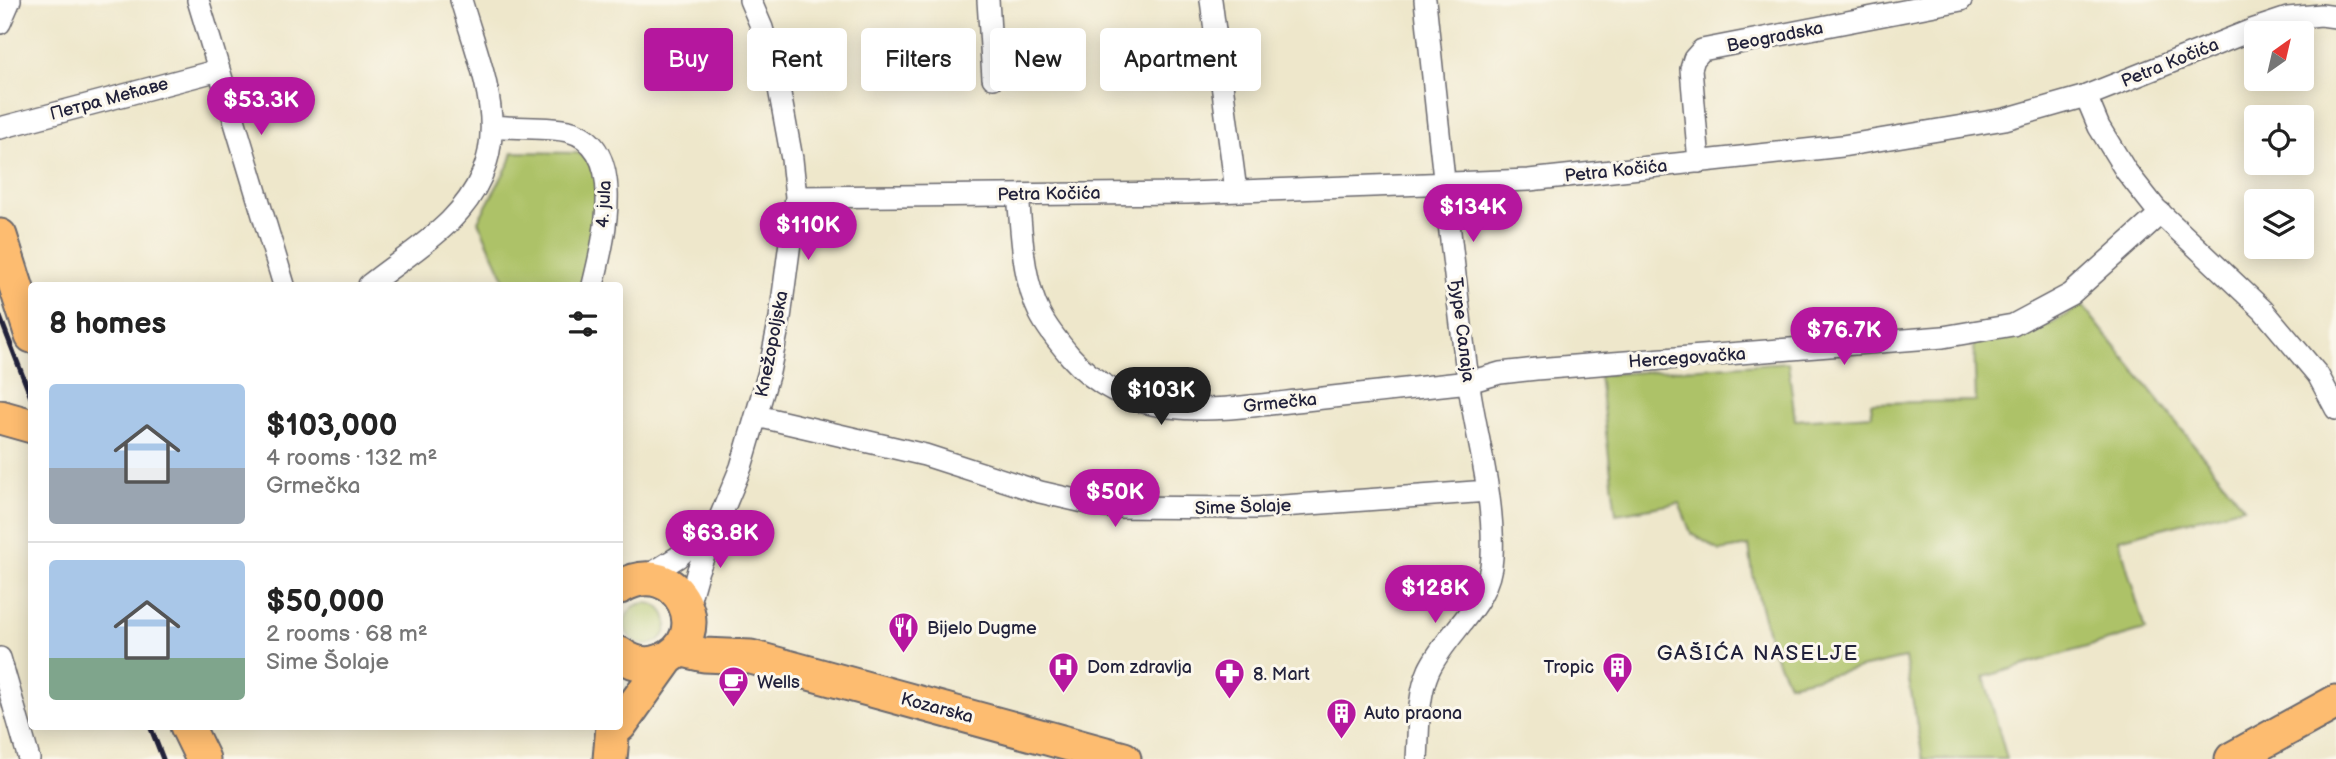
<!DOCTYPE html>
<html lang="en">
<head>
<meta charset="utf-8">
<style>
  body { margin:0; font-family:"Balsamiq Sans",sans-serif; background:#f6f6f6; color:#222; height:100vh; display:flex; flex-direction:column; font-size:26px; white-space:nowrap }
  * { box-sizing:border-box; margin:0 }
  p { font-size:23px; color:#767676 }
  .icon { flex:none; width:38px; height:38px; fill:none; stroke:currentColor; stroke-width:2; stroke-linecap:round; stroke-linejoin:round }
  .map { position:relative; flex:1; overflow:hidden }
  .side { position:absolute; left:28px; top:282px; width:595px; height:448px; display:flex; flex-direction:column; background:#fff; border-radius:7px; box-shadow:0 4px 18px #0003 }
  .side>* { flex:none }
  .banner { position:absolute; left:644px; top:28px; width:665px; height:63px; display:flex; gap:14px }
  .needle { width:46px; rotate:34deg }
  .controls { position:absolute; left:2244px; top:21px; display:grid; gap:14px }
  .controls a { display:grid; place-items:center; width:70px; height:70px; border-radius:7px; background:#fff; box-shadow:0 4px 18px #0003; font-size:35px }
  .price { position:absolute; translate:-50% -60px; padding:0 16px; border-radius:24px; background:#b5179e; color:#fff; font-size:23px; line-height:46px; filter:drop-shadow(0 2px 4px #0008) }
  .price::after { content:''; position:absolute; left:50%; top:42px; width:21px; height:16px; margin-left:-10px; background:inherit; clip-path:polygon(0 0,100% 0,50% 100%) }
  .price.on { background:#222; color:#fff }
  ul { padding:0; list-style:none }
  li { display:flex; align-items:center; gap:21px; height:175px; padding:0 21px }
  li+li { border-top:2px solid #e0e0e0 }
  li span { display:grid; place-items:center; flex:none; width:196px; height:140px; border-radius:7px; color:#555 }
  li>.icon { margin-inline-start:auto }
  span .icon { width:84px; height:84px; fill:#fffc; stroke-width:1 }
  li b { font-size:30px }
  h2 { display:flex; justify-content:space-between; align-items:center; height:84px; padding:0 21px; font-size:30px }
  .chip { padding:0 24px; border-radius:7px; background:#fff; box-shadow:0 4px 18px #0003; font-size:24px; line-height:63px }
  .chip.on { background:#b5179e; color:#fff }
  .map>svg:first-child { display:block }
  .green { fill:#adc267; stroke:#687251; stroke-width:2 }
  .lines { fill:none; stroke-linecap:round; stroke-linejoin:round }
  .street-casing { stroke:#69676d; stroke-width:24 }
  .primary-casing { stroke:#69676d; stroke-width:37 }
  .street { stroke:#fff; stroke-width:21 }
  .primary { stroke:#fdbc70; stroke-width:33 }
  .rail { stroke:#22223b; stroke-width:5 }
  .labels { text-anchor:middle; dominant-baseline:central; stroke-width:6; stroke-linejoin:round; paint-order:stroke }
  .street-label { font-size:18px; fill:#22223b; stroke:#fbf7ec }
  .poi-label { font-size:18px; fill:#22223b; stroke:#fbf7ec; text-anchor:start }
  .quarter-label { font-size:21px; letter-spacing:2px; fill:#22223b; stroke:#fbf7ec }
</style>
</head>
<body>
<div class="map">
<svg width="2336" height="759" viewBox="0 0 2336 759">
  <rect width="100%" height="100%" fill="#fbf7ec"/>
  <filter id="ink" filterUnits="userSpaceOnUse"><feTurbulence type="fractalNoise" baseFrequency=".0143" numOctaves="2"/><feDisplacementMap in="SourceGraphic" scale="14" xChannelSelector="R" yChannelSelector="G"/><feConvolveMatrix kernelMatrix="1 2 1 2 8 2 1 2 1" color-interpolation-filters="sRGB"/></filter>
  <filter id="wash" filterUnits="userSpaceOnUse"><feTurbulence type="fractalNoise" baseFrequency=".00686" numOctaves="4" result="noise"/><feDisplacementMap in="SourceGraphic" scale="28" xChannelSelector="R" yChannelSelector="G"/><feGaussianBlur stdDeviation="1.57" result="paint"/><feColorMatrix in="noise" values="0 0 0 0 0 0 0 0 0 0 0 0 0 0 0 0 0 1.4 0 .05"/><feComposite in="paint" operator="in"/></filter>
  <g filter="url(#wash)">
    <rect width="100%" height="100%" fill="#eee7cb"/>
    <path class="green" d="M513,152L578,153L594,163L601,187L585,285H507L478,221L510,162Z
      M2082,305L2244,507L2119,539L2145,630L1984,677L2007,759H1923L1905,658L1789,684L1772,650L1753,575L1749,546L1720,551L1691,533L1679,503L1616,514L1599,375L1788,362L1795,420L1872,415L1871,403L1976,401L1974,343L2012,336L2053,323Z
      M625 624a21 21 0 1 1 42 0a21 21 0 1 1-42 0Z"/>
  </g>
  <g filter="url(#ink)">
    <g class="lines">
      <defs>
        <path id="street" d="M198,0L284,285
          M988,0L993,78
          M1211,0L1236,191
          M0,23L10,0
          M2086,96L2099,127L2126,171L2156,209L2263,310L2318,375L2336,409
          M493,126C516,129 548,126 568,131C629,146 603,243 593,285
          M0,128L219,70
          M1699,162L1691,69L1694,59L1702,50L1961,0
          M1018,195C1022,234 1022,278 1040,314C1048,330 1060,344 1071,357C1133,427 1222,409 1305,400C1359,394 1414,388 1469,382L1500,373L1536,369L1943,337L2013,325L2071,294L2161,213
          M796,197L1188,193L1529,180L1842,146L2005,119L2086,96L2252,30L2288,18L2321,15L2336,17
          M369,285C395,264 426,245 450,221C520,150 485,82 461,0
          M757,416L925,455L1040,492L1106,507L1256,508L1488,491
          M644,578L678,557L714,524
          M687,609L698,570L741,467L769,372L780,318L796,197L792,159L778,83L762,28L750,0
          M0,658L29,759
          M1417,759C1419,730 1417,697 1429,670C1448,630 1490,605 1492,557C1495,496 1476,438 1468,379C1451,253 1438,126 1425,0"/>
        <path id="primary" d="M0,236L32,336
          M0,417L32,426
          M620,587C679,552 718,639 661,661C646,667 632,663 620,654
          M679,649L704,655L751,657L1124,759
          M620,725L668,658
          M187,726L203,759
          M610,759L613,726
          M2232,759L2336,702"/>
      </defs>
      <use href="#street" class="street-casing"/>
      <use href="#primary" class="primary-casing"/>
      <use href="#street" class="street"/>
      <use href="#primary" class="primary"/>
      <path class="rail" d="M0,317L32,400
        M150,726L163,759"/>
    </g>
  </g>
  <defs>
    <symbol id="restaurant-pin" viewBox="-11 -11 22 30"><path d="M0 17L-7.5 6A9.5 9.5 0 1 1 7.5 6Z" fill="#b5179e" stroke="#fbf7ec"/><path d="M-5-6h1v4h1v-4h1v4h1v-4h1v5L-1.5 .5V6h-2V.5L-5-1ZM5-6V6H3V1.5H1.5Q1.5-4 5-6Z" fill="#fff"/></symbol>
    <symbol id="hospital-pin" viewBox="-11 -11 22 30"><path d="M0 17L-7.5 6A9.5 9.5 0 1 1 7.5 6Z" fill="#b5179e" stroke="#fbf7ec"/><path d="M-5-5h3v3.5h4V-5h3V5h-3V1.5h-4V5h-3Z" fill="#fff"/></symbol>
    <symbol id="building-pin" viewBox="-11 -11 22 30"><path d="M0 17L-7.5 6A9.5 9.5 0 1 1 7.5 6Z" fill="#b5179e" stroke="#fbf7ec"/><path d="M-4-6H4V6H1V3H-1V6H-4ZM-2.5-4.3h1.7v1.8h-1.7ZM.8-4.3h1.7v1.8H.8ZM-2.5-1h1.7V.8h-1.7ZM.8-1h1.7V.8H.8Z" fill="#fff"/></symbol>
    <symbol id="pharmacy-pin" viewBox="-11 -11 22 30"><path d="M0 17L-7.5 6A9.5 9.5 0 1 1 7.5 6Z" fill="#b5179e" stroke="#fbf7ec"/><path d="M-2-6h4v4h4v4h-4v4h-4v-4h-4v-4h4Z" fill="#fff"/></symbol>
    <symbol id="cafe-pin" viewBox="-11 -11 22 30"><path d="M0 17L-7.5 6A9.5 9.5 0 1 1 7.5 6Z" fill="#b5179e" stroke="#fbf7ec"/><path d="M-5.5-4.5H6V0H3Q3 3.5 0 3.5H-2.5Q-5.5 3.5-5.5 0ZM3-3.2v2h1.7v-2ZM-6 4.5H4V6H-6Z" fill="#fff"/></symbol>
  </defs>
  <g fill-rule="evenodd">
    <use href="#restaurant-pin" x="886" y="610" width="35" height="47"/>
    <use href="#hospital-pin" x="1046" y="650" width="35" height="47"/>
    <use href="#building-pin" x="1600" y="650" width="35" height="47"/>
    <use href="#pharmacy-pin" x="1212" y="656" width="35" height="47"/>
    <use href="#cafe-pin" x="716" y="664" width="35" height="47"/>
    <use href="#building-pin" x="1324" y="696" width="35" height="47"/>
  </g>
  <g class="labels">
    <g class="street-label">
      <text transform="translate(1775 37) rotate(-11)">Beogradska</text>
      <text transform="translate(2170 63) rotate(-22)">Petra Kočića</text>
      <text transform="translate(109 99) rotate(-15)">Петра Мећаве</text>
      <text transform="translate(1616 171) rotate(-6)">Petra Kočića</text>
      <text transform="translate(1049 194) rotate(-1)">Petra Kočića</text>
      <text transform="translate(604 204) rotate(-87)">4. jula</text>
      <text transform="translate(1462 330) rotate(83)">Ђуре Салаја</text>
      <text transform="translate(772 344) rotate(-79)">Knežopoljska</text>
      <text transform="translate(1687 358) rotate(-4)">Hercegovačka</text>
      <text transform="translate(1280 403) rotate(-6)">Grmečka</text>
      <text transform="translate(1243 507) rotate(-2)">Sime Šolaje</text>
      <text transform="translate(937 708) rotate(15)">Kozarska</text>
    </g>
    <g class="poi-label">
      <text x="927" y="628">Bijelo Dugme</text>
      <text x="1087" y="667">Dom zdravlja</text>
      <text x="1594" y="667" text-anchor="end">Tropic</text>
      <text x="1253" y="674">8. Mart</text>
      <text x="757" y="682">Wells</text>
      <text x="1364" y="713">Auto praona</text>
    </g>
    <g class="quarter-label">
      <text x="1758" y="653">GAŠIĆA NASELJE</text>
    </g>
  </g>
</svg>
<div class="controls">
<a><svg class="needle" viewBox="-14 -14 28 28"><path d="M0-13l5 13h-10z" fill="#e53935"/><path d="M0 13l5-13h-10z" fill="#767676"/></svg></a>
<a><svg class="icon" aria-label="locate" viewBox="0 0 24 24"><circle cx="12" cy="12" r="6"/><path d="M12 2v4M12 18v4M2 12h4M18 12h4"/></svg></a>
<a><svg class="icon" aria-label="layers" viewBox="0 0 24 24"><path d="M12 4l9 5-9 5-9-5zM3 14l9 5 9-5"/></svg></a>
</div>
<b class="price" style="left:261px;top:137px">$53.3K</b>
<b class="price" style="left:1473px;top:244px">$134K</b>
<b class="price" style="left:808px;top:262px">$110K</b>
<b class="price" style="left:1844px;top:367px">$76.7K</b>
<b class="price on" style="left:1161px;top:427px">$103K</b>
<b class="price" style="left:1115px;top:529px">$50K</b>
<b class="price" style="left:720px;top:570px">$63.8K</b>
<b class="price" style="left:1435px;top:625px">$128K</b>
<div class="banner">
<a class="chip on">Buy</a>
<a class="chip">Rent</a>
<a class="chip">Filters</a>
<a class="chip">New</a>
<a class="chip">Apartment</a>
</div>
<section class="side">
<h2>8 homes<svg class="icon" aria-label="filters" viewBox="0 0 24 24"><path d="M4 7h16M4 17h16"/><circle cx="9" cy="7" r="2"/><circle cx="15" cy="17" r="2"/></svg></h2>
<ul>
<li><span style="background:linear-gradient(#a9c7e8 60%,#9aa5b1 0)"><svg class="icon" aria-label="home" viewBox="0 0 24 24"><path d="M3 11l9-7 9 7M6 9v11h12V9"/></svg></span><div><b>$103,000</b><p>4 rooms · 132 m²</p><p>Grmečka</p></div></li>
<li><span style="background:linear-gradient(#a9c7e8 70%,#7fa58c 0)"><svg class="icon" aria-label="home" viewBox="0 0 24 24"><path d="M3 11l9-7 9 7M6 9v11h12V9"/></svg></span><div><b>$50,000</b><p>2 rooms · 68 m²</p><p>Sime Šolaje</p></div></li>
</ul>
</section>
</div>
</body>
</html>
